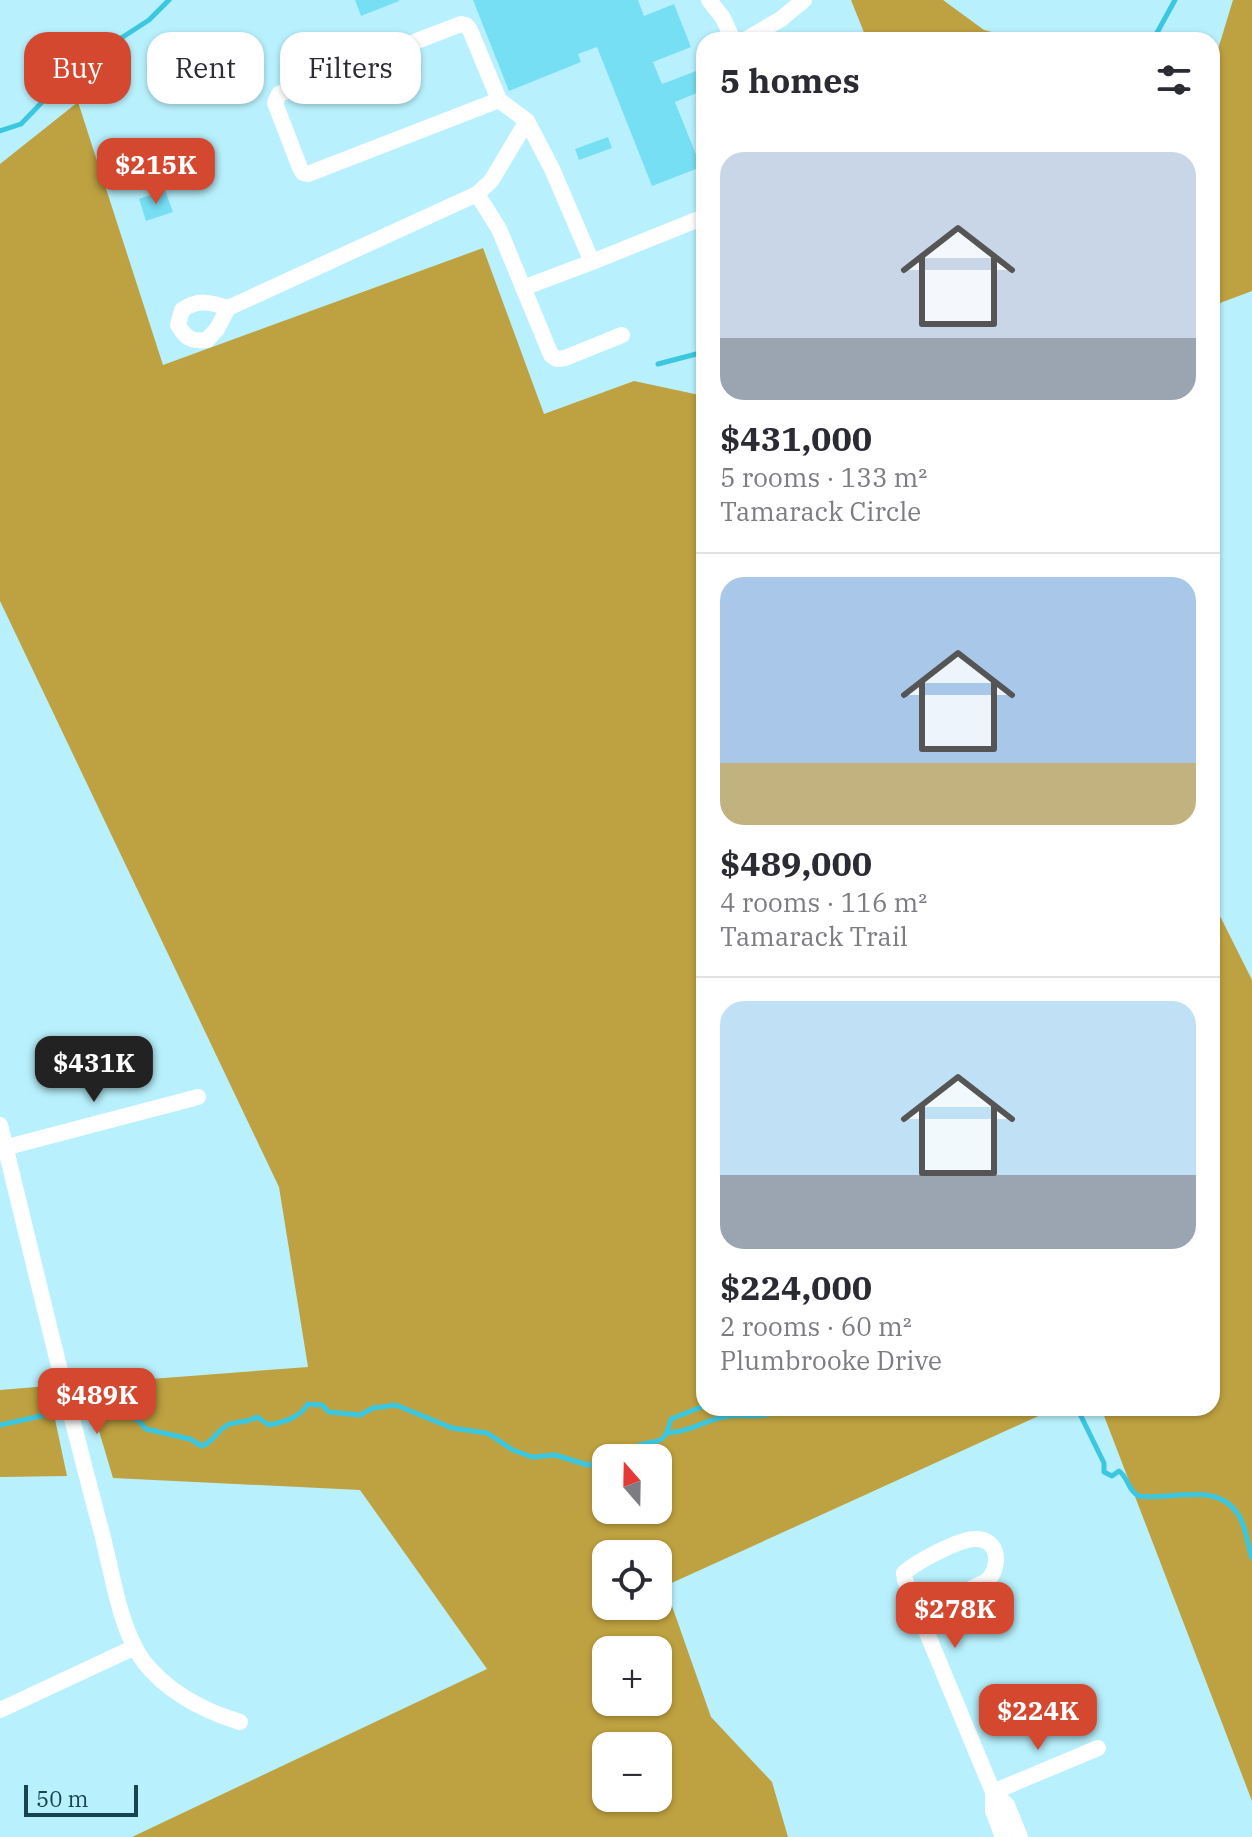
<!DOCTYPE html>
<html lang="en">
<head>
<meta charset="utf-8">
<style>
  body { margin:0; font-family:"IBM Plex Serif",serif; background:#f7f7f7; color:#2b2b33; height:100vh; display:flex; flex-direction:column; font-size:30px; white-space:nowrap }
  * { box-sizing:border-box; margin:0 }
  p { font-size:26px; color:#7c7c81 }
  .icon { flex:none; width:44px; height:44px; fill:none; stroke:currentColor; stroke-width:2; stroke-linecap:round; stroke-linejoin:round }
  .map { position:relative; flex:1; overflow:hidden }
  .drawer { position:absolute; left:696px; top:32px; width:524px; height:1384px; display:flex; flex-direction:column; background:#fff; border-radius:24px; box-shadow:0 2px 6px #0004 }
  .drawer>* { flex:none }
  .hud { position:absolute; left:24px; top:32px; width:552px; height:72px; display:flex; gap:16px }
  .needle { width:52px; rotate:340deg }
  .controls { position:absolute; left:592px; top:1444px; display:grid; gap:16px }
  .controls a { display:grid; place-items:center; width:80px; height:80px; border-radius:16px; background:#fff; box-shadow:0 2px 6px #0004; font-size:40px }
  .scale { position:absolute; left:24px; bottom:20px; width:114px; box-sizing:border-box; padding-left:8px; border:4px solid #17444d; border-top:0; font-size:22px; line-height:28px; white-space:nowrap; color:#17444d; -webkit-text-stroke:6px #b8f1fd; paint-order:stroke }
  .price { position:absolute; translate:-50% -68px; padding:0 18px; border-radius:16px; background:#d44830; color:#fff; font-size:26px; line-height:52px; filter:drop-shadow(0 2px 4px #0008) }
  .price::after { content:''; position:absolute; left:50%; top:48px; width:24px; height:18px; margin-left:-12px; background:inherit; clip-path:polygon(0 0,100% 0,50% 100%) }
  .price.active { background:#222; color:#fff }
  ul { padding:0; list-style:none }
  li { display:grid; align-content:center; gap:16px; height:424px; padding:0 24px }
  li+li { border-top:2px solid #e1e1e2 }
  li span { display:grid; place-items:center; height:248px; border-radius:24px; color:#555 }
  li>.icon { margin-inline-start:auto }
  span .icon { width:144px; height:144px; fill:#fffc; stroke-width:1 }
  li b { font-size:34px }
  h2 { display:flex; justify-content:space-between; align-items:center; height:96px; padding:0 24px; font-size:34px }
  .pill { padding:0 28px; border-radius:24px; background:#fff; box-shadow:0 2px 6px #0004; font-size:28px; line-height:72px }
  .pill.active { background:#d44830; color:#fff }
  .map>svg:first-child { display:block }
  .forest { fill:#bea140; fill-rule:evenodd }
  .lines { fill:none; stroke-linecap:round; stroke-linejoin:round }
  .stream { stroke:#3bc7e0; stroke-width:5 }
  .building { fill:#77dff4 }
  .minor { stroke:#fff; stroke-width:16 }
</style>
</head>
<body>
<div class="map">
<svg width="1252" height="1837" viewBox="0 0 1252 1837">
  <rect width="100%" height="100%" fill="#b8f1fd"/>
  <path class="forest" d="M851,0H943L984,30L1023,40H867Z
    M1233,0H1252V291L1212,306V69Z
    M78,102L163,365L483,248L544,414L634,381L704,396V1408H1056L665,1586L711,1717L772,1782L788,1837H132L487,1669L360,1490L113,1478L85,1384L308,1367L279,1187L0,601V164ZM606,1458H658V1510H606ZM658,1554V1606H606V1554ZM606,1650H658V1702H606ZM606,1746H658V1798H606Z
    M1212,900L1252,980V1801L1101,1408H1212Z
    M48,1386L67,1476L0,1477V1390Z"/>
  <g class="lines">
    <path class="stream" d="M1153,40L1175,0
      M0,131L21,124L75,68L149,20L169,0
      M658,364L704,352
      M1077,1408L1104,1463V1472L1112,1476L1119,1471C1128,1477 1128,1491 1139,1496C1173,1501 1218,1480 1239,1516C1247,1529 1247,1544 1252,1558
      M89,1413L123,1415L137,1419L146,1429L190,1439L202,1446C214,1442 218,1428 230,1424C240,1421 246,1423 257,1417L269,1425C284,1422 299,1418 308,1404L322,1405L329,1412L360,1415L373,1408L396,1405L452,1428L487,1433L513,1450L532,1457L555,1455L588,1465L606,1464
      M0,1425L59,1412
      M667,1433C692,1432 707,1418 730,1416C746,1414 767,1420 781,1408
      M626,1458C629,1454 631,1450 636,1447C654,1436 663,1452 671,1419L704,1406"/>
  </g>
  <path class="building" d="M355,0H399V1L361,16Z
    M473,0H638L644,16L674,4L691,47L653,62L662,84L704,68V90L675,102L701,167L652,186L597,47L578,54L581,62L509,91Z
    M608,137L612,148L579,160L575,149Z
    M165,190L173,212L146,221L139,199Z"/>
  <g class="lines">
    <path class="minor" d="M709,0L723,18L733,40
      M745,40L781,19L804,0
      M499,100L470,30L466,25L461,24L279,94L275,103L300,168L303,173L308,174L499,100L527,121
      M477,194L499,229L551,355L557,359L565,358L622,335
      M523,288L592,262
      M228,308L217,329L207,340C191,342 186,338 178,325L182,310C198,299 210,302 228,308L477,194L491,181L527,121L552,169L592,262L704,217
      M0,1125C33,1260 65,1396 101,1530C112,1570 119,1629 144,1662C168,1692 204,1711 240,1722
      M0,1149L198,1097
      M919,1614L987,1581C1001,1568 1000,1538 975,1539C959,1539 916,1562 904,1573L905,1580L993,1792V1811L1003,1837
      M0,1710L135,1647
      M993,1792L1098,1748
      M993,1792L1007,1805L1020,1837"/>
  </g>
</svg>
<div class="controls">
<a><svg class="needle" viewBox="-14 -14 28 28"><path d="M0-13l5 13h-10z" fill="#e53935"/><path d="M0 13l5-13h-10z" fill="#7c7c81"/></svg></a>
<a><svg class="icon" aria-label="locate" viewBox="0 0 24 24"><circle cx="12" cy="12" r="6"/><path d="M12 2v4M12 18v4M2 12h4M18 12h4"/></svg></a>
<a>+</a>
<a>−</a>
</div>
<div class="scale">50 m</div>
<b class="price" style="left:156px;top:206px">$215K</b>
<b class="price active" style="left:94px;top:1104px">$431K</b>
<b class="price" style="left:97px;top:1436px">$489K</b>
<b class="price" style="left:955px;top:1650px">$278K</b>
<b class="price" style="left:1038px;top:1752px">$224K</b>
<div class="hud">
<a class="pill active">Buy</a>
<a class="pill">Rent</a>
<a class="pill">Filters</a>
</div>
<section class="drawer">
<h2>5 homes<svg class="icon" aria-label="filters" viewBox="0 0 24 24"><path d="M4 7h16M4 17h16"/><circle cx="9" cy="7" r="2"/><circle cx="15" cy="17" r="2"/></svg></h2>
<ul>
<li><span style="background:linear-gradient(#c9d6e8 75%,#9aa5b1 0)"><svg class="icon" aria-label="home" viewBox="0 0 24 24"><path d="M3 11l9-7 9 7M6 9v11h12V9"/></svg></span><div><b>$431,000</b><p>5 rooms · 133 m²</p><p>Tamarack Circle</p></div></li>
<li><span style="background:linear-gradient(#a9c7e8 75%,#c2b280 0)"><svg class="icon" aria-label="home" viewBox="0 0 24 24"><path d="M3 11l9-7 9 7M6 9v11h12V9"/></svg></span><div><b>$489,000</b><p>4 rooms · 116 m²</p><p>Tamarack Trail</p></div></li>
<li><span style="background:linear-gradient(#bfe0f5 70%,#9aa5b1 0)"><svg class="icon" aria-label="home" viewBox="0 0 24 24"><path d="M3 11l9-7 9 7M6 9v11h12V9"/></svg></span><div><b>$224,000</b><p>2 rooms · 60 m²</p><p>Plumbrooke Drive</p></div></li>
</ul>
</section>
</div>
</body>
</html>
